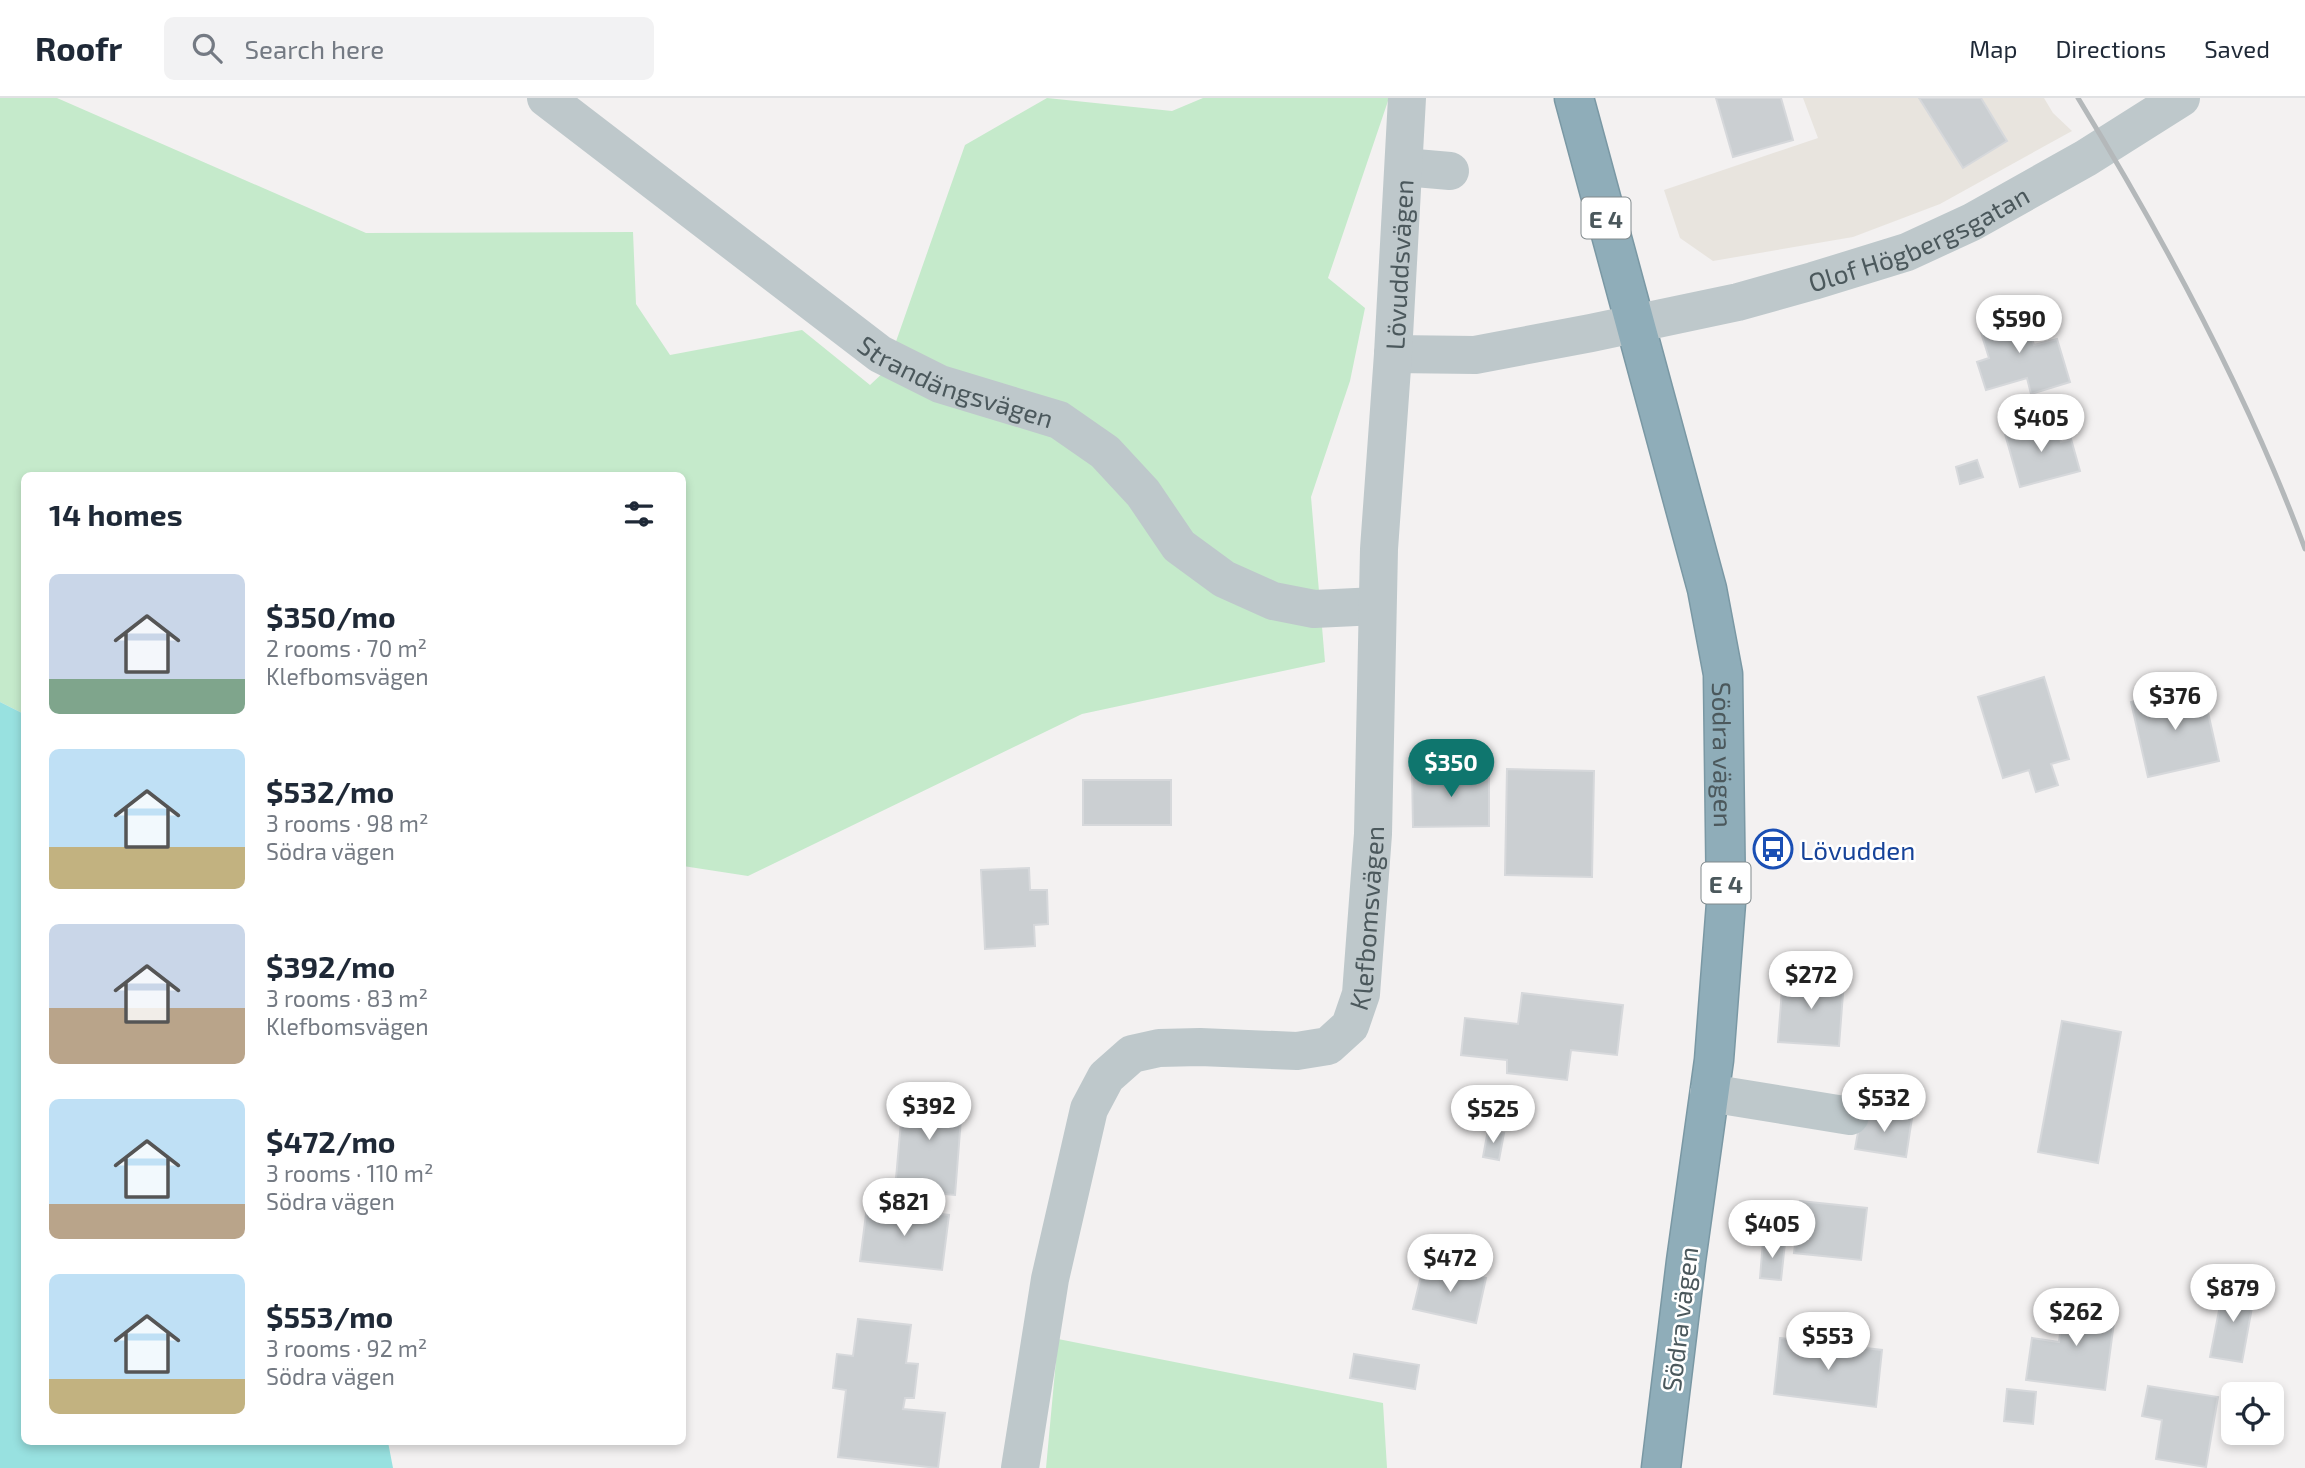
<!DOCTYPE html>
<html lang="en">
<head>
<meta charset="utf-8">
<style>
  body { margin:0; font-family:"Exo 2",sans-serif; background:#f2f2f3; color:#1f2937; height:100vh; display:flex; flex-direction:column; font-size:26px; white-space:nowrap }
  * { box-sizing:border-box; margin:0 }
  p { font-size:23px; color:#747a83 }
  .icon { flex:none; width:38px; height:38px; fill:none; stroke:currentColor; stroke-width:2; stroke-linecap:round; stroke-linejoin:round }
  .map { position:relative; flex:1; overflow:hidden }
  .sheet { position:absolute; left:21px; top:374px; width:665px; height:973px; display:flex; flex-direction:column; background:#fff; border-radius:10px; box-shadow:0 4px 10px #0003 }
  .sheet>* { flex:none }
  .fabs { position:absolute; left:2221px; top:1284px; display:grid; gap:14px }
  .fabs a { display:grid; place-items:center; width:63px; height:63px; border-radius:10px; background:#fff; box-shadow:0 4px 10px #0003; font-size:35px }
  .price { position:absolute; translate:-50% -60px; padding:0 16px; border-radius:24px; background:#fff; color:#222; font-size:23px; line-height:46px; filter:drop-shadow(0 2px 4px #0008) }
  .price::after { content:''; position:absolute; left:50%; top:42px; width:21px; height:16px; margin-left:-10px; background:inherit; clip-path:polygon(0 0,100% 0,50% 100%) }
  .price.on { background:#0f766e; color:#fff }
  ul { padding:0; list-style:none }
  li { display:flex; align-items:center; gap:21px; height:175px; padding:0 28px }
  li span { display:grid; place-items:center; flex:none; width:196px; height:140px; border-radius:10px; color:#555 }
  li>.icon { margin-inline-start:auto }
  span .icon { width:84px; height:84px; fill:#fffc; stroke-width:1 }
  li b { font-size:30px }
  h2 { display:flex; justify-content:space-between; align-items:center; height:84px; padding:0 28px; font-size:30px }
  header { display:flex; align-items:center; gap:42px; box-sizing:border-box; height:98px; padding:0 35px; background:#fff; border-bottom:2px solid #e0e1e3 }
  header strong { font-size:33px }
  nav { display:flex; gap:38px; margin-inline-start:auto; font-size:24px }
  .search { width:490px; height:63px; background:#f2f2f3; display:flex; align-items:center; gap:18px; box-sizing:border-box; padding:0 24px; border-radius:10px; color:#747a83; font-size:26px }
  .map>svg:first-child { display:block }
  .commercial { fill:#e8e4de }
  .green { fill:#c5eacb }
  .water { fill:#98e1e0 }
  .building { fill:#cbcfd2; stroke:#d6d8db; stroke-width:2 }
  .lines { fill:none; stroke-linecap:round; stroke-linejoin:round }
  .highway-casing { stroke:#7a98a4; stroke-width:41 }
  .minor { stroke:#bec8cb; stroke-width:38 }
  .highway { stroke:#8fadb9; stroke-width:38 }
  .rail { stroke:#b4b8ba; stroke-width:5 }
  .labels { text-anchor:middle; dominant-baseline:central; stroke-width:5; stroke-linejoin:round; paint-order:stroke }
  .shield { fill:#fff; stroke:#818a8d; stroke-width:2 }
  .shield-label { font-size:24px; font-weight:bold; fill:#4b585c }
  .street-label { font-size:26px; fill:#4b585c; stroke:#fff }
  .transit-label { font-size:26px; fill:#164399; stroke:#fff; text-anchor:start }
</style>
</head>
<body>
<header>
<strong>Roofr</strong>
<div class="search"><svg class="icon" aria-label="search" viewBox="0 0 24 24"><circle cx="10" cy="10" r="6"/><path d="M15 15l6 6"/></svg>Search here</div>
<nav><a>Map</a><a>Directions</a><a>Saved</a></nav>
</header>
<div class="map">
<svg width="2305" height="1370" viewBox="0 0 2305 1370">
  <rect width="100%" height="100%" fill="#f3f1f1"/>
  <path class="commercial" d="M1803,0H2044L2053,15L2072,33L1940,106L1853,139L1713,163L1680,140L1664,92L1818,40Z"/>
  <path class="green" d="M0,0H57L366,135L633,134L636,206L670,257L802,232L870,287L886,272L965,47L1047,0L1172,13L1203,0H1389L1328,180L1365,210L1350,283L1311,399L1325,564L1082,616L748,778L683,768L682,378H24V616L0,604Z
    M1058,1241L1383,1305L1387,1370H1046Z"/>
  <path class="water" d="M0,604L24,616V1344H388L393,1370H0Z"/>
  <path class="building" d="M1716,0H1781L1793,42L1733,59Z
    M1919,0H1981L2007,43L1963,70Z
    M2023,211L2034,247L2057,241L2070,284L2031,296L2027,280L1986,292L1977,264L1989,260L1978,225Z
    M2055,322L2061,344L2071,341L2080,373L2020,389L2005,336Z
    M1977,362L1983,379L1960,386L1956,369Z
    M2044,579L2069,661L2051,666L2058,687L2036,694L2029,672L2003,680L1978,599Z
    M2202,588L2219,663L2148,679L2131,604Z
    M1507,671L1594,673L1592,779L1505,777Z
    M1412,673H1489V728L1413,729Z
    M1083,682H1171V727H1083Z
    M1029,770L1030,792H1047L1048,826L1034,827L1035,848L985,851L981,772Z
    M1783,878L1844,882L1839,948L1778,944Z
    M1522,895L1623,907L1617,957L1571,952L1567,982L1507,975V962L1461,957L1465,920L1518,926Z
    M2062,923L2121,934L2098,1065L2038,1054Z
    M904,990L963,995L955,1097L895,1092Z
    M1862,1012L1912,1020L1906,1059L1855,1051Z
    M1488,1032L1504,1035L1499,1062L1483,1059Z
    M1800,1103L1867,1110L1861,1162L1794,1155Z
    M867,1108L949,1117L942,1172L860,1163Z
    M1763,1143L1785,1145L1781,1182L1760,1180Z
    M1424,1166L1486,1180L1476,1225L1413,1211Z
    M2224,1187L2255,1193L2242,1264L2210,1259Z
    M2064,1202L2116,1209L2105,1292L2026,1282L2032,1240L2059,1244Z
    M858,1221L911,1227L906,1265L918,1266L914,1300H905L903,1311L945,1315L938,1370L838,1359L846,1292L833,1290L837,1256L853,1258Z
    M1780,1240L1882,1252L1876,1309L1774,1296Z
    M1354,1256L1419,1267L1415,1291L1350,1280Z
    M2148,1288L2218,1299L2206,1369L2156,1361L2162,1322L2142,1318Z
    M2007,1291L2036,1294L2033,1326L2004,1323Z"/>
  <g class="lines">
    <defs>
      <g id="highway">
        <path id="s4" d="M1574,0L1707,491L1723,576L1726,805L1714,962L1686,1163L1661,1370"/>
      </g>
    </defs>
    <use href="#highway" class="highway-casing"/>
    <g class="minor">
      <path id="s1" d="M546,0L880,256L940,286L1059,322L1105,354L1143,395L1179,448L1224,481L1273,503L1314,511L1377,508"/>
      <path d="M1404,69L1450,73"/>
      <path id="s2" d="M1393,256L1475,257L1591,235L1738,204L1813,183L1907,154L1972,124L2086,60L2181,0"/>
      <path d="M1709,995L1850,1018"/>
      <path id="s3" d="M1020,1370L1050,1181L1089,1011L1106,979L1132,956L1159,950L1200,949L1297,953L1328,948L1350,928L1361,896L1373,736L1379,451L1393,256L1407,0"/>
    </g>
    <use href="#highway" class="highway"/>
    <path class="rail" d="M2078,0C2164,141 2248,296 2305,451"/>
  </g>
  <defs>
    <symbol id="bus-ring" viewBox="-11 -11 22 22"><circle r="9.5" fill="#fff" stroke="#1a4fb4" stroke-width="1.5"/><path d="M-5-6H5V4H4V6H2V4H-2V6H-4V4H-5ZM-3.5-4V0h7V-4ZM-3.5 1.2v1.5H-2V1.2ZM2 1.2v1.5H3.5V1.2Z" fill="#1a4fb4"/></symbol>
  </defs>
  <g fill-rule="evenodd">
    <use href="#bus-ring" x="1751" y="729" width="44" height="44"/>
  </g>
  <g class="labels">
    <g class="shield">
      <rect x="1581.5" y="99.5" width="49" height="41" rx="5"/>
      <rect x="1701.5" y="764.5" width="49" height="41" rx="5"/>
    </g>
    <g class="shield-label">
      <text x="1606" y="120">E 4</text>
      <text x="1726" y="785">E 4</text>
    </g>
    <g class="street-label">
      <text stroke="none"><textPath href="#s2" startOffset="542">Olof Högbergsgatan</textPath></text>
      <text stroke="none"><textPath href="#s3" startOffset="1428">Lövuddsvägen</textPath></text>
      <text stroke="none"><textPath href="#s1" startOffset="502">Strandängsvägen</textPath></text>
      <text stroke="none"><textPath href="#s4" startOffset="676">Södra vägen</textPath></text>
      <text stroke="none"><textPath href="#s3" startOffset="774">Klefbomsvägen</textPath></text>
      <text transform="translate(1679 1221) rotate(-83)">Södra vägen</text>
    </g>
    <g class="transit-label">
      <text x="1800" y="751">Lövudden</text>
    </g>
  </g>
</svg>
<div class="fabs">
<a><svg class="icon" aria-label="locate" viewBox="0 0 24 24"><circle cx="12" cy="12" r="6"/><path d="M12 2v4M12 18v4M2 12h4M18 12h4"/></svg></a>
</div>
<b class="price" style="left:2019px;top:257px">$590</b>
<b class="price" style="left:2041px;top:356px">$405</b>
<b class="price" style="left:2175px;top:634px">$376</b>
<b class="price on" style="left:1451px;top:701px">$350</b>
<b class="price" style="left:1811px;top:913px">$272</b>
<b class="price" style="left:1884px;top:1036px">$532</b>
<b class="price" style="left:929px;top:1044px">$392</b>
<b class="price" style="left:1493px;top:1047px">$525</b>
<b class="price" style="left:904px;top:1140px">$821</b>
<b class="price" style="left:1772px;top:1162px">$405</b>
<b class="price" style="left:1450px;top:1196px">$472</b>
<b class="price" style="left:2233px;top:1226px">$879</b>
<b class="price" style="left:2076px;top:1250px">$262</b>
<b class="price" style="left:1828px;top:1274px">$553</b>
<section class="sheet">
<h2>14 homes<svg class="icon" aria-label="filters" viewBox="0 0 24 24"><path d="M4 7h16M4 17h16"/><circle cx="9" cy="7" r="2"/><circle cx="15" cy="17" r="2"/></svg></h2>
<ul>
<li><span style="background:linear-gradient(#c9d6e8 75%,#7fa58c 0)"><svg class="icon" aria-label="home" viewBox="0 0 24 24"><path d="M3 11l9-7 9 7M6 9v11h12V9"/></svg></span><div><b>$350/mo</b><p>2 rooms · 70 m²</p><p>Klefbomsvägen</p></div></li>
<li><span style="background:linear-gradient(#bfe0f5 70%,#c2b280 0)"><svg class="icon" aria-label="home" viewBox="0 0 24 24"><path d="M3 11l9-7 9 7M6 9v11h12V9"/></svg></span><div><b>$532/mo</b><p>3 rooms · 98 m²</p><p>Södra vägen</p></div></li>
<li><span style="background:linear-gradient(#c9d6e8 60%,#b9a48a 0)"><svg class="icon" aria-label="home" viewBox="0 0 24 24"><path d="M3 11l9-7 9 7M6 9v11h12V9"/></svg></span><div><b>$392/mo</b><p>3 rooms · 83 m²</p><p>Klefbomsvägen</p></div></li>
<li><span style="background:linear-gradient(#bfe0f5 75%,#b9a48a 0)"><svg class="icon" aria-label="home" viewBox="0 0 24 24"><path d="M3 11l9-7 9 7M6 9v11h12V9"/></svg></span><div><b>$472/mo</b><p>3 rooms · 110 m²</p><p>Södra vägen</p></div></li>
<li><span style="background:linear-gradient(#bfe0f5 75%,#c2b280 0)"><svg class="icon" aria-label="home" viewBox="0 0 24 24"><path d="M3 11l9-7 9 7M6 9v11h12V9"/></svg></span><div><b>$553/mo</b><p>3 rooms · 92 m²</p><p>Södra vägen</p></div></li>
</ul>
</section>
</div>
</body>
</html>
